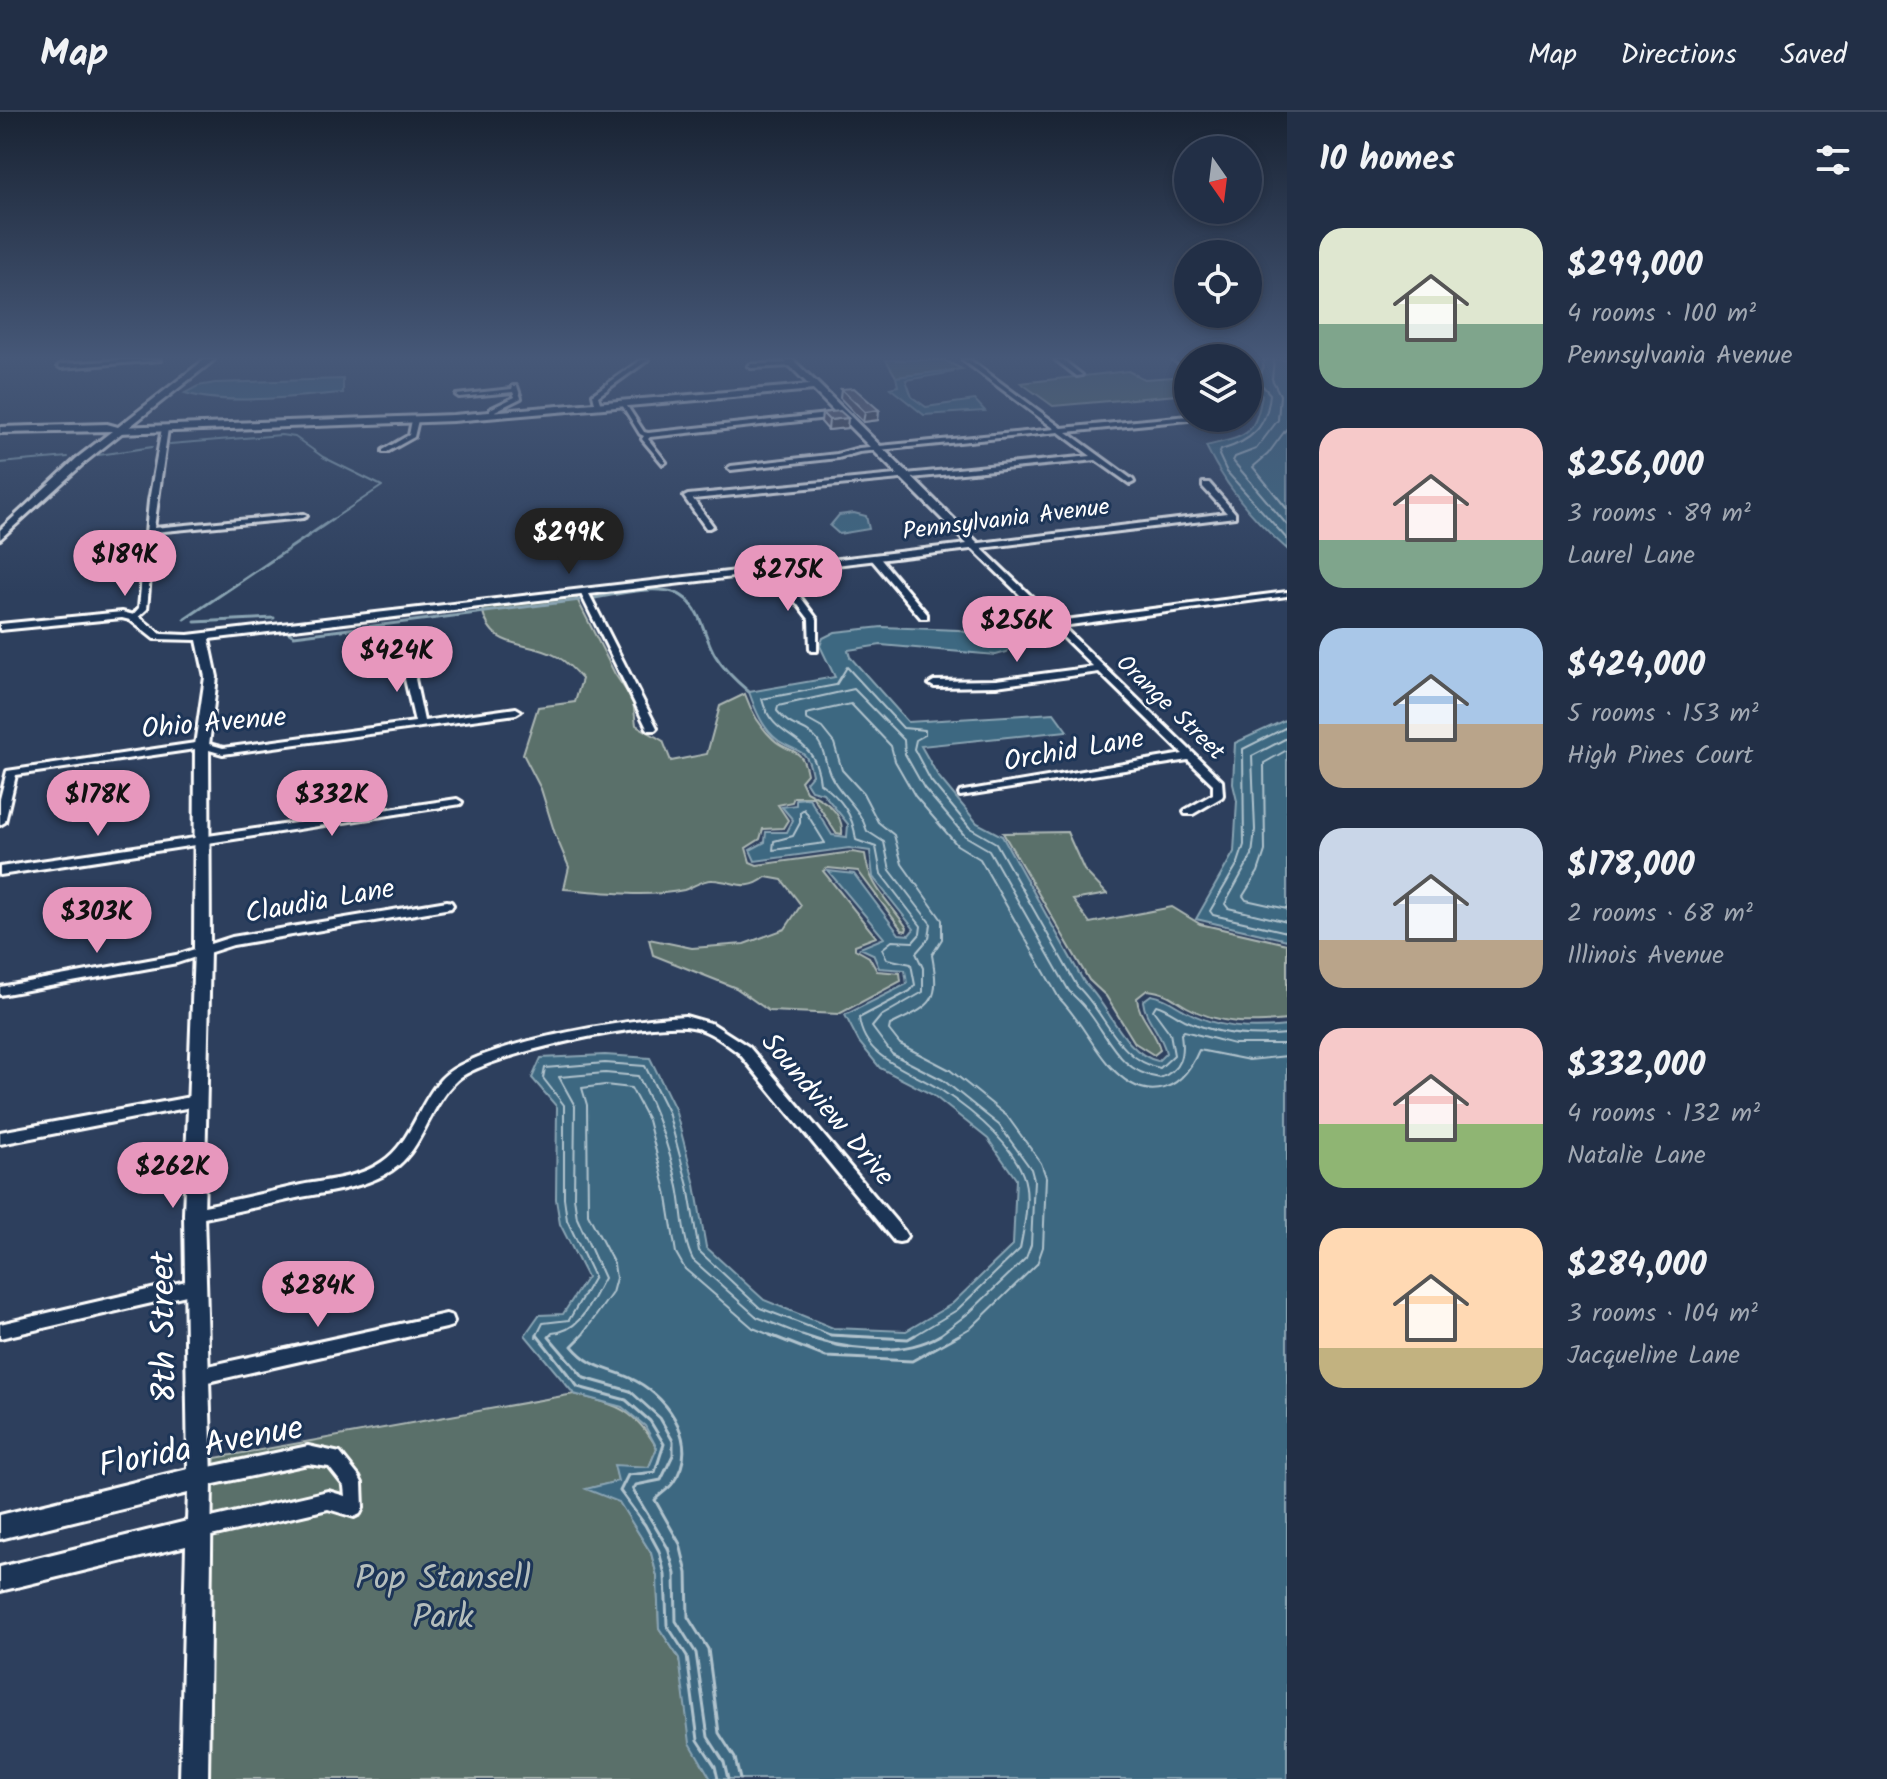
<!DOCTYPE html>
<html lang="en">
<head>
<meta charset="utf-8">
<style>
  body { margin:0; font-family:Kalam,sans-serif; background:#2e3b51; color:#f1f3f6; height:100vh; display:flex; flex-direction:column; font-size:30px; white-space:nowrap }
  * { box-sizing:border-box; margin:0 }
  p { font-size:26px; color:#a2a9b3 }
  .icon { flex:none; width:44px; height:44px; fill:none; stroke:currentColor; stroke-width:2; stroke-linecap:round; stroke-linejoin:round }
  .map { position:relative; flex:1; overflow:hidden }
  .sheet { display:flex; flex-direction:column; background:#222f46; width:600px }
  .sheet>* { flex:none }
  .needle { width:52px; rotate:166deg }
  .fabs { position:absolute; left:1174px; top:24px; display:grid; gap:16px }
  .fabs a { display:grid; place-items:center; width:88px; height:88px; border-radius:50%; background:#222f46; box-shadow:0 4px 12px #0003,0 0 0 2px #3f4a5f; font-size:40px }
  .price { position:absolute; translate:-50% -68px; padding:0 18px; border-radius:28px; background:#e797bd; color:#111; font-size:26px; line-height:52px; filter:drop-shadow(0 2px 4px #0008) }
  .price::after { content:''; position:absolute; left:50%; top:48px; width:24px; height:18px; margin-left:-12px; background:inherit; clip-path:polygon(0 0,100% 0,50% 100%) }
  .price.current { background:#222; color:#fff }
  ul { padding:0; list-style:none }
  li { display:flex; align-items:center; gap:24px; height:200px; padding:0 32px }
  li span { display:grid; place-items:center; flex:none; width:224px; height:160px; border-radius:24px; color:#555 }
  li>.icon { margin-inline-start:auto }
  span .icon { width:96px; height:96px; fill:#fffc; stroke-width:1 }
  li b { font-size:34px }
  h2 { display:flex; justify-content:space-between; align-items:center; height:96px; padding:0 32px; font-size:34px }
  header { display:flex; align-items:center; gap:48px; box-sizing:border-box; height:112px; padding:0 40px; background:#222f46; border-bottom:2px solid #3f4a5f }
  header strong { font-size:38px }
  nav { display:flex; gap:44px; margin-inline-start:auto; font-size:28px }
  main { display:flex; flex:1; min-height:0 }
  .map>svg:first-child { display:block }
  .green { fill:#5a6f6a; stroke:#acb7b4; stroke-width:2 }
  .water { fill:#3c6881; stroke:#8aa4b3; stroke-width:2 }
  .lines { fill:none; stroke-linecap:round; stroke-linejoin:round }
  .shore-far1 { stroke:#b1c3cd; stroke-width:2 }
  .shore { stroke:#b1c3cd; stroke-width:3 }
  .stream-far1 { stroke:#8aa4b3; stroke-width:2 }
  .stream { stroke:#8aa4b3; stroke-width:3 }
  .minor-casing { stroke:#fff; stroke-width:6 }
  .tertiary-casing { stroke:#fff; stroke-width:6 }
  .secondary-casing { stroke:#fff; stroke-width:6 }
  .minor { fill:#1d3557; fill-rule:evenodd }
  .tertiary { fill:#1d3557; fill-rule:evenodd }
  .secondary { fill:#1d3557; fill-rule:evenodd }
  .wall { fill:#5d5966; stroke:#fff; stroke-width:2 }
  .shaded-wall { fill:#4c4853; stroke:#fff; stroke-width:2 }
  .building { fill:#6c6777; stroke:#fff; stroke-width:2 }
  .labels { text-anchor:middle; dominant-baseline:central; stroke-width:6; stroke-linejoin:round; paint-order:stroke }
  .far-street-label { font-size:24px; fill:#fff; stroke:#1d3557 }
  .street-label { font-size:28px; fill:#fff; stroke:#1d3557 }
  .near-street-label { font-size:34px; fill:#fff; stroke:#1d3557 }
  .near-park-label { font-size:34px; fill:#b5bebc; stroke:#1d3557 }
</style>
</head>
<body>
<header>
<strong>Map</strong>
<nav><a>Map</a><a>Directions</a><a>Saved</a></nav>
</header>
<main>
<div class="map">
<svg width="1287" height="1667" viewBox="0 0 1287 1667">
  <rect width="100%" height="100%" fill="#2d3f5d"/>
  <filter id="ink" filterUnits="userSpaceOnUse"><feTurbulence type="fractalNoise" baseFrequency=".0125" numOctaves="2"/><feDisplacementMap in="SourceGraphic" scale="16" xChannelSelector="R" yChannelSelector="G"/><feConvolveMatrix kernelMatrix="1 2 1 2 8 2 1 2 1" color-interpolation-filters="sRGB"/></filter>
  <g filter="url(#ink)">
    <path class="green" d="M886,248H944L962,257L896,265Z
      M1128,259L1144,267L1188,264V282L1053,294L1021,271Z
      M576,485L615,562L633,589L636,613L663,629L671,649L707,642L720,594L745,582C751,599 759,614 773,627C790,643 802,633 807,662L801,669L806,679C822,687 844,699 842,722L836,721L813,685H794L792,690L778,693L788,708L783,716L763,717L760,727L746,736L750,750L757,753L852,740L865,742C869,775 889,789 907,816L906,819L902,818L858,759L828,756L823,759L876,825L855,833V837L869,845L877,859L900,861L901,869L839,902L769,899L736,876L653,843L649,827L692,836L744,832L785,817L801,793L782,768L766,765C746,781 735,769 713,768C702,767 694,775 684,778C646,786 602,780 564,777L569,755L555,722L541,677L523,642L538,595L575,590L582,567C575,559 567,550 558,545C527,527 491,541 482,496Z
      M1067,720L1084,758L1107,782L1073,788L1090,811L1172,795L1200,812L1287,832V908C1252,912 1219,913 1187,895C1170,885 1169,881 1147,878L1137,886C1138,906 1156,918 1160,938L1154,943L1135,931L1106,884L1089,868L1003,721Z
      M574,1282C616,1293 634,1296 657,1336L649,1355L615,1354L618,1369L588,1377L619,1389L651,1441L657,1464L659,1516L679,1546L686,1588L711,1667H205V1425L215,1346Z"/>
    <path class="water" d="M1257,248H1287V437C1254,408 1225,374 1206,334C1245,324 1255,326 1262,283L1248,281V265L1254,267Z
      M947,259L954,260L906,268L912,285L926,295L975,288L985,299L924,303L890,276L898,274L896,265Z
      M343,267V281C298,284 226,294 185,281L198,274L215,271Z
      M854,401L866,404L869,417L839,422L830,414L839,403Z
      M882,515L959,518L1009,535L1007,540L996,543L881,533L848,538L850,545L908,610L1054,601L1067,619L921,634L938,664L977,711L1002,724L1084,870C1109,893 1123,941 1158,949L1166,941C1162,921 1145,908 1143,889L1151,883C1166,886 1171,891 1184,898C1217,917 1251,918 1287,914V1667H711L690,1631L679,1546L659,1516L657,1464L651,1441L619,1390L586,1377L618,1369L614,1353L649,1355L657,1336L645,1314L622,1295L574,1282L525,1223L539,1203L563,1202L587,1165L560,1112L556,1087L557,995L532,966L541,946L605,943L650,946L675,997L695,1073L706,1135L764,1188L833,1216L906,1219L952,1192L1013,1133L1016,1067L988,1027L933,983L880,956L859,930L845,903L907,872L905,858L879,856L873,842L860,836L884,826L828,759L854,762L899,822L909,823L914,817L873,765L870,739L849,736L755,749L750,738L765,730L766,720H787L793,708L782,695L796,693V687L809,686L832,723L847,725L848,712L823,681L811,678L806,670L812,663C807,635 799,642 779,629C763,618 755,597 749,580L835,565L820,534L823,526L835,520Z
      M1287,607V828L1196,807L1234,740L1237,689L1233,672L1235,631Z"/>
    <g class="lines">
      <path class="shore-far1" d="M1264,248L1260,271L1270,282C1267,315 1252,329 1221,338L1219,343L1227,360L1287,427
        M1274,248L1272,267L1280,283L1278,308L1256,337L1235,345L1233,349L1287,413
        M1287,316L1268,342L1253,355L1287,397
        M1287,615L1243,637L1244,733L1238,751L1210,799L1213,803L1287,820
        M1287,626L1252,644L1255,718L1252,743L1225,792L1228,796L1287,810
        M1287,638L1264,651L1265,739L1258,760L1243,784L1246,788L1287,797
        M804,697L825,731L773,738L774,729L793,724L800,711V700Z
        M536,1225L543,1211L569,1208L594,1165L567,1108L564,1086V993L543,966L545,956L605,951L645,954L668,1000L688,1074L699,1139L760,1196L831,1223L861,1225
        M549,1225L552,1221C582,1219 590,1190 604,1166L577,1106L574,1085L575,994L559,965L605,961L638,964C657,1000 669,1035 678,1075C683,1099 682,1126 693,1148L757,1205L807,1225
        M581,1225L612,1181L616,1166L614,1152L588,1102L587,993L582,976L605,973L631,976L648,1008L666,1079L676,1141L685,1157L753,1216L775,1225
        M912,1225L957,1198L1020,1137C1024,1116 1031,1084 1023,1063C1010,1028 968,996 938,976C907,957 864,947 859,906L910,879L915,873L911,852L887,847L882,837L892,829L913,830L920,822L921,814L881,762L876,735L856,728C853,702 841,686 820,671C815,618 773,632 762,587L836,573L847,555L903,616L925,618V623L916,628L914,637L931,669L970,716L996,731L1077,874C1106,901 1117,948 1160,956L1174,943L1170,921L1153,898L1156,893C1167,896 1175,903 1185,908C1218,923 1251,926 1287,922
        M937,1225L970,1200L1026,1146L1031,1133L1034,1068L1031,1057L999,1013L943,968L892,942L872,915L881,904L923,880V856L916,841L929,826L931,812L890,758L884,730L867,719C859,693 840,684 830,662C824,649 825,633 812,623C798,612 792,617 777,599L778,594L854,577L904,628L905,642L924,676L965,724L989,738L1069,879C1075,885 1082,891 1087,898C1110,927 1119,960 1160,966C1181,958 1184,943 1181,922L1184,919L1234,932H1287
        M955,1225L972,1215L1037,1152L1043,1135L1046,1065L1041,1051L1007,1004L950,958L900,932L889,918L890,913C932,893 941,892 932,843L942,827V808L902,752L894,723L878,710L863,681L842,658L834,631L822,616L806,607V602L851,592L891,634L895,649L915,684L957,733L980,747L1059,886C1079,906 1090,931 1108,952C1142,991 1179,985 1199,938L1249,948L1287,944"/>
      <path class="shore" d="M537,1223L578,1275L626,1288L650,1309L664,1332L655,1360L628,1363L620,1379L645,1413L659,1439L665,1463L667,1513L687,1544L698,1628L715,1654L718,1667
        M551,1223L549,1225L584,1266L630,1279L660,1306L673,1329V1343L661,1368L636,1373L633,1378L668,1436L675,1462L676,1509L696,1541L708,1625L724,1650L728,1667
        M583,1223L572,1234C593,1259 610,1255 636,1269C671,1288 700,1333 673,1371C668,1378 660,1382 655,1388L680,1432L687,1461L688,1505L708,1537L719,1621L735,1646L740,1667
        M770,1223L826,1245L912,1249L959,1223
        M802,1223C843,1238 901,1246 940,1223
        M830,1223L908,1227L915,1223"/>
      <path class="stream-far1" d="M170,332L281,323L295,325L323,345L382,374L330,409
        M99,343L152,335
        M0,351L68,345"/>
      <path class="stream" d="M595,486C619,482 652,473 676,481C701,491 703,523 715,543C724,558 736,569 749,580
        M185,507L333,407
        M195,510L274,506
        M284,518L294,524L580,488"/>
      <defs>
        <path id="minor" d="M124,248H161L61,256L58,254L61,252Z
          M641,248H648L598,284L601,294L596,295L593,282Z
          M963,248H970L1062,316L1188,304V306H1191L1188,308L1067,320L1133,368L1134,370L1130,372L1096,348L693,387L713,414L709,416H706L684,385L688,383L1091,344L1059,320L859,340L838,346L731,358L728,356L731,354L837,342L859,336L1055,317Z
          M1056,248H1063L1082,263L1077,264Z
          M1174,248H1182L1188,252V257Z
          M793,251L791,254L751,256L748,254L751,252Z
          M513,274H517L521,286L495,299L496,302L493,304L490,302V297L515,285L513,280L459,285L456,283L512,277Z
          M621,291H625L644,320L648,321L837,301L840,303L837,305L650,325L648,327L666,350L663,352L642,327L644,324L640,322Z
          M415,306L418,308L414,325L387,340H383V338L409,323L412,308Z
          M165,314L168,316L154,416L303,402L307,404L303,406L154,420L147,497L134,509L130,506L139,496L149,389L162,316Z
          M1203,371H1209L1235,401V405L981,436L1057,509L1287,480V484L1062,514L1222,669L1223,683L1222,685L1193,702H1185L1184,700L1185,698L1213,682V672L1188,648L960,684L959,682L960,680L964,679L1183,642L1099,560L996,574L934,575L929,572L934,569L996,568L1094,555L972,436V432L1227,401L1203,375Z
          M872,444H878L927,502V506H921L872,448Z
          M772,455H778L817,507V539H811L810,537L809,507L772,459Z
          M581,478L588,480L657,616L655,618H649L647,616L580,480Z
          M414,551L419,554L415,567L424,609L516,596L521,599L516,602L223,642L202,636L16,663L5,710L0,713V687L7,659L202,630L223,636L415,610L405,567L409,554Z
          M457,687L462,690L461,692L0,763V755Z
          M447,789L451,790L453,793L451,796L233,833L177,851L0,883V875L176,843L232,825Z
          M685,904L713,912L749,935L904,1119L907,1124L904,1129L899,1130L894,1129L739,941C725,931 710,918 692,915C653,907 485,942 457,968C426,996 423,1044 384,1063C359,1076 329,1080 301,1085C266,1093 230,1101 194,1108L189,1106L187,1102L189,1098L194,1096C230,1089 265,1081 301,1073C327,1068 359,1066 382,1050C412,1030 418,992 441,967C474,931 634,906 685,904Z
          M196,984L201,985L203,989L201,993L196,994L0,1032V1020Z
          M195,1167L201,1169L203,1174L201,1179L195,1181L0,1226V1212Z
          M446,1202L452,1204L454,1209L452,1214L446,1216L199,1272L193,1270L191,1264L193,1258L199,1256Z
          M308,1334L340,1341L359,1365L362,1371L363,1396L360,1402L354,1405L328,1397L198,1427L192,1424L189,1418L192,1412L198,1409L328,1379L345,1384L344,1374L329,1355L308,1352L200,1375L194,1372L191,1366L194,1360L200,1357Z"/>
        <path id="tertiary" d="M784,248H793L819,273L979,432V436L209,527L217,565L209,633L210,838L204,1102L212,1366L208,1667H180L186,1434L0,1479V1455L187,1409L188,1381L0,1427V1403L188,1357L184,1102L194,838L195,633L205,565L197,528L154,527L130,508L122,506L0,518V512L122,500L138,504L161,522L188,523L967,432L813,278L453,309L118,321L114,318L118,315L453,303L809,273Z"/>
        <path id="secondary" d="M204,248H214L85,350L0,427V418L77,346L112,319L0,321V315L107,312L118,315Z"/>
      </defs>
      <use href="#minor" class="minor-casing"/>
      <use href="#tertiary" class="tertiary-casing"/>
      <use href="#secondary" class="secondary-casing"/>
      <use href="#minor" class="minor"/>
      <use href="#tertiary" class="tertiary"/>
      <use href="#secondary" class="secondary"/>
    </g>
    <path class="wall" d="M841,277L879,298L878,308L863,310L840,286Z
      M822,301L847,316L828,318L821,310Z"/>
    <path class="shaded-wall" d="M879,298L878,308L863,310L865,300Z
      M848,306L847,316L828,318L829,308Z"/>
    <path class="building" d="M854,276L879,298L865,300L841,277Z
      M840,299L848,306L829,308L822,301Z"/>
  </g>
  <linearGradient id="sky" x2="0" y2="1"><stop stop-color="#192333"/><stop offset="0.51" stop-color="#465878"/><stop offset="1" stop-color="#465878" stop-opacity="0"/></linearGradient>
  <rect width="1287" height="482" fill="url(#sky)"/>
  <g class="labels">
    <g class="far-street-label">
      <text transform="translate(1006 408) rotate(-7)">Pennsylvania Avenue</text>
      <text transform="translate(1170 596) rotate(44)">Orange Street</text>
    </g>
    <g class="street-label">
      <text transform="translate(214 612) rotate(-5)">Ohio Avenue</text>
      <text transform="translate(1074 639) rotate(-10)">Orchid Lane</text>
      <text transform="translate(320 790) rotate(-10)">Claudia Lane</text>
      <text transform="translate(827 998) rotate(50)">Soundview Drive</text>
    </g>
    <g class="near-street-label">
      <text transform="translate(165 1215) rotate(-91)">8th Street</text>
      <text transform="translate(201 1336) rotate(-11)">Florida Avenue</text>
    </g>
    <g class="near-park-label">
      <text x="443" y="1468">Pop Stansell<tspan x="443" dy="39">Park</tspan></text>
    </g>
  </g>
</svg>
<div class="fabs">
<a><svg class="needle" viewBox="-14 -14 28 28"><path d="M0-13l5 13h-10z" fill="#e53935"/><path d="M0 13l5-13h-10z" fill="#a2a9b3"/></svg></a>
<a><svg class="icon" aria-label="locate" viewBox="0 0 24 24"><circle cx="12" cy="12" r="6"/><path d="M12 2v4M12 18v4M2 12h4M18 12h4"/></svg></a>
<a><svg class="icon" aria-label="layers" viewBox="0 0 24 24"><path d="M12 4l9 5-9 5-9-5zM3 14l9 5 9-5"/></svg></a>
</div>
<b class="price current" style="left:569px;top:464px">$299K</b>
<b class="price" style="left:125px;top:486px">$189K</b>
<b class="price" style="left:788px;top:501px">$275K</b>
<b class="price" style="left:1017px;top:552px">$256K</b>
<b class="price" style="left:397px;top:582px">$424K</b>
<b class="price" style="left:98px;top:726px">$178K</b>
<b class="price" style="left:332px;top:726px">$332K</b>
<b class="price" style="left:97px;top:843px">$303K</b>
<b class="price" style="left:173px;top:1098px">$262K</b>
<b class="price" style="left:318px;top:1217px">$284K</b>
</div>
<section class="sheet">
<h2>10 homes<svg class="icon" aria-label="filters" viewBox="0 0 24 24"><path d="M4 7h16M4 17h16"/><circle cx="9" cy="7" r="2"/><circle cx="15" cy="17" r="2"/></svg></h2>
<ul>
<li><span style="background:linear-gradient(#dfe7d0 60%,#7fa58c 0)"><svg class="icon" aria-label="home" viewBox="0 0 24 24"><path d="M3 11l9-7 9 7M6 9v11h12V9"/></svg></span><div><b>$299,000</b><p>4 rooms · 100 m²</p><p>Pennsylvania Avenue</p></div></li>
<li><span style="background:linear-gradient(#f6c9c9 70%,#7fa58c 0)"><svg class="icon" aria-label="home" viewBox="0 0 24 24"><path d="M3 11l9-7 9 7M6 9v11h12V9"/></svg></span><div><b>$256,000</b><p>3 rooms · 89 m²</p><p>Laurel Lane</p></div></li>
<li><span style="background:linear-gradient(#a9c7e8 60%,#b9a48a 0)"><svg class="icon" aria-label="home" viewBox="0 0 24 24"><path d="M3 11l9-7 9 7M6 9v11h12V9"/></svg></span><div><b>$424,000</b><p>5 rooms · 153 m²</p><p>High Pines Court</p></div></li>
<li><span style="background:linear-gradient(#c9d6e8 70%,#b9a48a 0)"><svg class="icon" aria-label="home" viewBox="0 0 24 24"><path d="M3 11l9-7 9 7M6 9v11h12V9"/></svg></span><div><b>$178,000</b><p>2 rooms · 68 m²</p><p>Illinois Avenue</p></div></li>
<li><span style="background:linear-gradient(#f6c9c9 60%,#8fb573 0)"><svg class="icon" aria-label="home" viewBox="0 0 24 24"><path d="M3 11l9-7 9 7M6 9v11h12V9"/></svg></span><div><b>$332,000</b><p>4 rooms · 132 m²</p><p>Natalie Lane</p></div></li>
<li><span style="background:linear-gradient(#ffd9b3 75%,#c2b280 0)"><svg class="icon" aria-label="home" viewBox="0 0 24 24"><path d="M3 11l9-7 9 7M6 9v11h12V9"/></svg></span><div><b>$284,000</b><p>3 rooms · 104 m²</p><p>Jacqueline Lane</p></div></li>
</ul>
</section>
</main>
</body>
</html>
